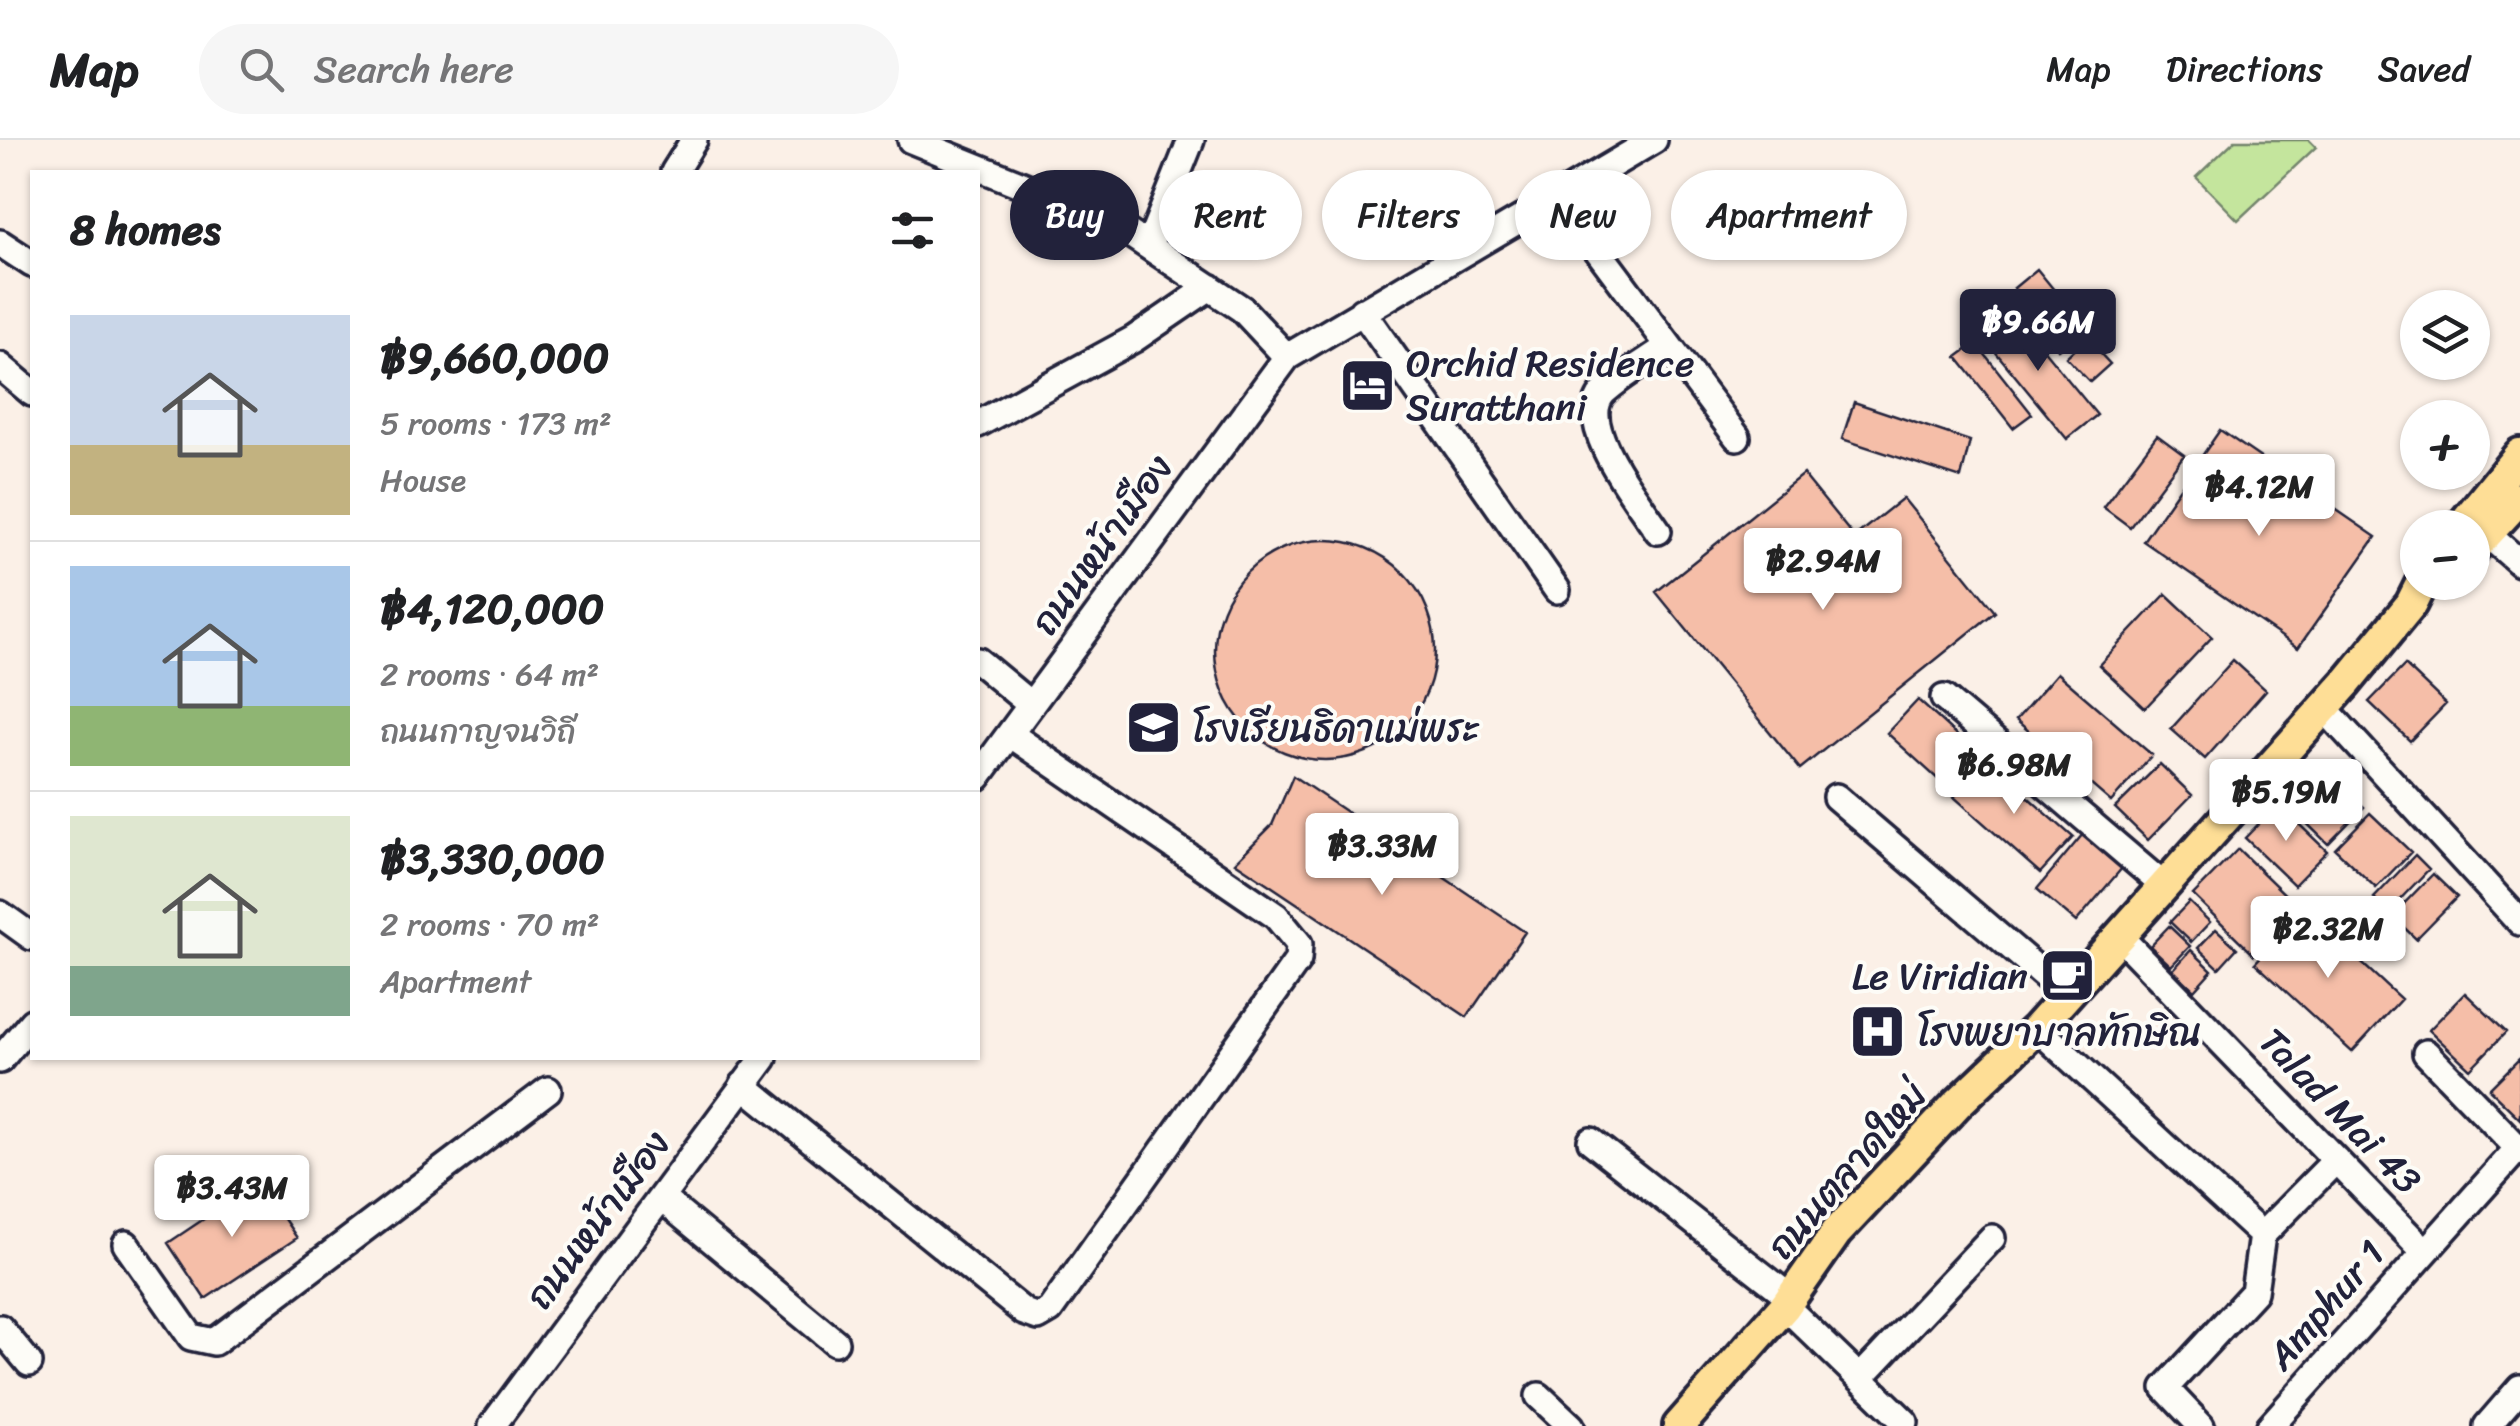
<!DOCTYPE html>
<html lang="en">
<head>
<meta charset="utf-8">
<style>
  body { margin:0; font-family:Sriracha,"Playpen Sans Thai",sans-serif; background:#f6f6f6; color:#202124; height:100vh; display:flex; flex-direction:column; font-size:38px; white-space:nowrap }
  * { box-sizing:border-box; margin:0 }
  p { font-size:32px; color:#757577 }
  .icon { flex:none; width:55px; height:55px; fill:none; stroke:currentColor; stroke-width:2; stroke-linecap:round; stroke-linejoin:round }
  .map { position:relative; flex:1; overflow:hidden }
  .sheet { position:absolute; left:30px; top:30px; width:950px; height:890px; display:flex; flex-direction:column; background:#fff; border-radius:0px; box-shadow:0 2px 8px #0004 }
  .sheet>* { flex:none }
  .guide { position:absolute; left:1010px; top:30px; width:950px; height:90px; display:flex; gap:20px }
  .controls { position:absolute; left:2400px; top:150px; display:grid; gap:20px }
  .controls a { display:grid; place-items:center; width:90px; height:90px; border-radius:50%; background:#fff; box-shadow:0 2px 8px #0004; font-size:50px }
  .price { position:absolute; translate:-50% -85px; padding:0 22px; border-radius:10px; background:#fff; color:#222; font-size:32px; line-height:65px; filter:drop-shadow(0 2px 5px #0008) }
  .price::after { content:''; position:absolute; left:50%; top:60px; width:30px; height:22px; margin-left:-15px; background:inherit; clip-path:polygon(0 0,100% 0,50% 100%) }
  .price.current { background:#22223b; color:#fff }
  ul { padding:0; list-style:none }
  li { display:flex; align-items:center; gap:30px; height:250px; padding:0 40px }
  li+li { border-top:2px solid #e0e0e0 }
  li span { display:grid; place-items:center; flex:none; width:280px; height:200px; border-radius:0px; color:#555 }
  li>.icon { margin-inline-start:auto }
  span .icon { width:120px; height:120px; fill:#fffc; stroke-width:1 }
  li b { font-size:42px }
  h2 { display:flex; justify-content:space-between; align-items:center; height:120px; padding:0 40px; font-size:42px }
  .chip { padding:0 35px; border-radius:45px; background:#fff; box-shadow:0 2px 8px #0004; font-size:35px; line-height:90px }
  .chip.current { background:#22223b; color:#fff }
  header { display:flex; align-items:center; gap:60px; box-sizing:border-box; height:140px; padding:0 50px; background:#fff; border-bottom:2px solid #e0e0e0 }
  header strong { font-size:48px }
  nav { display:flex; gap:55px; margin-inline-start:auto; font-size:35px }
  .search { width:700px; height:90px; background:#f6f6f6; display:flex; align-items:center; gap:25px; box-sizing:border-box; padding:0 35px; border-radius:55px; color:#757577; font-size:38px }
  .map>svg:first-child { display:block }
  .green { fill:#c4e59d; stroke:#73846c; stroke-width:2.5 }
  .building { fill:#f5bea8; stroke:#22223b; stroke-width:2.5 }
  .lines { fill:none; stroke-linecap:round; stroke-linejoin:round }
  .minor-casing { stroke:#22223b; stroke-width:32 }
  .major-casing { stroke:#22223b; stroke-width:38 }
  .minor { stroke:#fdfcf7; stroke-width:25 }
  .major { stroke:#fede96; stroke-width:30 }
  .labels { text-anchor:middle; dominant-baseline:central; stroke-width:8; stroke-linejoin:round; paint-order:stroke }
  .poi-label { font-size:38px; fill:#22223b; stroke:#fdfcf7; text-anchor:start }
  .street-label { font-size:38px; fill:#22223b; stroke:#fdfcf7 }
</style>
</head>
<body>
<header>
<strong>Map</strong>
<div class="search"><svg class="icon" aria-label="search" viewBox="0 0 24 24"><circle cx="10" cy="10" r="6"/><path d="M15 15l6 6"/></svg>Search here</div>
<nav><a>Map</a><a>Directions</a><a>Saved</a></nav>
</header>
<div class="map">
<svg width="2520" height="1286" viewBox="0 0 2520 1286">
  <rect width="100%" height="100%" fill="#fbf0e7"/>
  <filter id="ink" filterUnits="userSpaceOnUse"><feTurbulence type="fractalNoise" baseFrequency=".01" numOctaves="2"/><feDisplacementMap in="SourceGraphic" scale="20" xChannelSelector="R" yChannelSelector="G"/><feConvolveMatrix kernelMatrix="1 2 1 2 8 2 1 2 1" color-interpolation-filters="sRGB"/></filter>
  <g filter="url(#ink)">
    <path class="green" d="M2235,0H2309L2316,7L2238,80L2196,37Z"/>
    <path class="building" d="M2037,129L2059,156L2037,175L2014,148Z
      M2065,159L2086,189L2058,209L2037,180Z
      M2010,169L2097,275L2067,299L1980,193Z
      M2086,198L2110,224L2090,242L2066,217Z
      M1976,203L2032,274L2013,288L1957,217Z
      M1854,262L1970,301L1961,338L1842,299Z
      M2220,290L2376,397L2298,508L2143,401Z
      M2157,295L2184,315L2130,387L2103,367Z
      M1803,334L1854,397L1903,358L1995,472L1800,629L1656,452Z
      M1215 510a110 110 0 1 1 220 0a110 110 0 1 1-220 0Z
      M2166,454L2212,497L2145,568L2099,525Z
      M2233,520L2266,550L2205,619L2171,589Z
      M2405,525L2446,564L2410,601L2369,562Z
      M2057,533L2152,615L2111,662L2016,580Z
      M1918,560L1972,609L1941,642L1887,593Z
      M1987,621L2073,697L2040,733L1954,657Z
      M2160,624L2192,655L2148,700L2115,668Z
      M2323,628L2364,667L2328,704L2287,664Z
      M1293,636L1525,792L1467,877L1235,722L1272,685Z
      M2278,664L2327,711L2294,745L2245,698Z
      M2370,673L2411,712L2376,748L2335,709Z
      M2083,694L2123,727L2076,782L2037,749Z
      M2238,709L2300,769L2254,815L2193,755Z
      M2415,715L2429,729L2388,772L2374,758Z
      M2433,734L2457,757L2416,799L2392,776Z
      M2189,762L2210,782L2191,802L2170,782Z
      M2304,770L2401,859L2352,912L2255,823Z
      M2169,786L2190,806L2171,826L2150,806Z
      M2216,789L2237,808L2219,828L2198,808Z
      M2191,810L2212,830L2194,850L2173,830Z
      M2465,853L2506,892L2470,929L2429,890Z
      M2520,918V979L2489,949Z
      M259,1042L297,1098L205,1159L168,1103Z"/>
    <g class="lines">
      <defs>
        <path id="minor" d="M911,0L1109,80L1242,169L1287,217
          M674,32L694,0
          M1557,56L1737,297
          M0,103L32,124
          M1149,105L1191,0
          M1362,171L1557,450
          M0,226L32,253
          M978,284L1134,199L1210,147
          M1658,391C1640,363 1573,283 1604,252C1622,235 1648,221 1669,206
          M2487,394L2520,423
          M978,521L1031,565
          M1944,558L2164,746
          M2324,568L2520,782
          M978,637L1287,217L1654,0
          M1836,657L2066,854
          M0,774L32,797
          M2119,796L2424,1111
          M2037,888L2262,1095
          M2426,913L2518,1008
          M0,920L32,882
          M743,945L1024,1172L1038,1177L1050,1170L1298,820L1299,804L1276,776L1010,594
          M1591,1001L1791,1158
          M661,1058L835,1202
          M2262,1095L2336,1020
          M126,1104L191,1197L214,1202L548,950
          M1785,1166L1905,1282
          M0,1188L29,1223
          M1860,1238L1992,1098
          M1539,1256L1571,1286
          M492,1286L764,918
          M2201,1286L2165,1248L2254,1152L2262,1095
          M2270,1286L2520,1006
          M2487,1286L2520,1248"/>
        <path id="major" d="M2460,388L2520,314
          M2472,410L2520,358
          M1679,1286L1785,1166L1836,1093L1956,965L2037,888L2347,542L2411,464L2422,442"/>
      </defs>
      <use href="#minor" class="minor-casing"/>
      <use href="#major" class="major-casing"/>
      <use href="#minor" class="minor"/>
      <use href="#major" class="major"/>
    </g>
  </g>
  <defs>
    <symbol id="hotel-square" viewBox="-11 -11 22 22"><rect x="-9" y="-9" width="18" height="18" rx="4" fill="#22223b" stroke="#fdfcf7"/><path d="M-6-4.5h1.5V1H6V5H4.5V3h-9V5H-6ZM-4 0a1.8 1.8 0 1 1 3.6 0ZM.5 0V-2.5h3Q6-2.5 6 0Z" fill="#fff"/></symbol>
    <symbol id="school-square" viewBox="-11 -11 22 22"><rect x="-9" y="-9" width="18" height="18" rx="4" fill="#22223b" stroke="#fdfcf7"/><path d="M0-5L7-2L0 1L-7-2ZM-4 1L0 2.5L4 1V4Q0 6-4 4Z" fill="#fff"/></symbol>
    <symbol id="cafe-square" viewBox="-11 -11 22 22"><rect x="-9" y="-9" width="18" height="18" rx="4" fill="#22223b" stroke="#fdfcf7"/><path d="M-5.5-4.5H6V0H3Q3 3.5 0 3.5H-2.5Q-5.5 3.5-5.5 0ZM3-3.2v2h1.7v-2ZM-6 4.5H4V6H-6Z" fill="#fff"/></symbol>
    <symbol id="hospital-square" viewBox="-11 -11 22 22"><rect x="-9" y="-9" width="18" height="18" rx="4" fill="#22223b" stroke="#fdfcf7"/><path d="M-5-5h3v3.5h4V-5h3V5h-3V1.5h-4V5h-3Z" fill="#fff"/></symbol>
  </defs>
  <g fill-rule="evenodd">
    <use href="#hotel-square" x="1336" y="214" width="63" height="63"/>
    <use href="#school-square" x="1122" y="556" width="63" height="63"/>
    <use href="#cafe-square" x="2036" y="804" width="63" height="63"/>
    <use href="#hospital-square" x="1846" y="860" width="63" height="63"/>
  </g>
  <g class="labels">
    <g class="poi-label">
      <text x="1406" y="223">Orchid Residence<tspan x="1406" dy="44">Suratthani</tspan></text>
      <text x="1192" y="588">โรงเรียนธิดาแม่พระ</text>
      <text x="2028" y="836" text-anchor="end">Le Viridian</text>
      <text x="1917" y="892">โรงพยาบาลทักษิณ</text>
    </g>
    <g class="street-label">
      <text transform="translate(1102 405) rotate(-54)">ถนนหน้าเมือง</text>
      <text transform="translate(2340 971) rotate(46)">Talad Mai 43</text>
      <text transform="translate(1847 1031) rotate(-49)">ถนนตลาดใหม่</text>
      <text transform="translate(598 1080) rotate(-53)">ถนนหน้าเมือง</text>
      <text transform="translate(2326 1165) rotate(-49)">Amphur 1</text>
    </g>
  </g>
</svg>
<div class="controls">
<a><svg class="icon" aria-label="layers" viewBox="0 0 24 24"><path d="M12 4l9 5-9 5-9-5zM3 14l9 5 9-5"/></svg></a>
<a>+</a>
<a>−</a>
</div>
<b class="price current" style="left:2038px;top:234px">฿9.66M</b>
<b class="price" style="left:2259px;top:399px">฿4.12M</b>
<b class="price" style="left:1823px;top:473px">฿2.94M</b>
<b class="price" style="left:2014px;top:677px">฿6.98M</b>
<b class="price" style="left:2286px;top:704px">฿5.19M</b>
<b class="price" style="left:1382px;top:758px">฿3.33M</b>
<b class="price" style="left:2328px;top:841px">฿2.32M</b>
<b class="price" style="left:232px;top:1100px">฿3.43M</b>
<div class="guide">
<a class="chip current">Buy</a>
<a class="chip">Rent</a>
<a class="chip">Filters</a>
<a class="chip">New</a>
<a class="chip">Apartment</a>
</div>
<section class="sheet">
<h2>8 homes<svg class="icon" aria-label="filters" viewBox="0 0 24 24"><path d="M4 7h16M4 17h16"/><circle cx="9" cy="7" r="2"/><circle cx="15" cy="17" r="2"/></svg></h2>
<ul>
<li><span style="background:linear-gradient(#c9d6e8 65%,#c2b280 0)"><svg class="icon" aria-label="home" viewBox="0 0 24 24"><path d="M3 11l9-7 9 7M6 9v11h12V9"/></svg></span><div><b>฿9,660,000</b><p>5 rooms · 173 m²</p><p>House</p></div></li>
<li><span style="background:linear-gradient(#a9c7e8 70%,#8fb573 0)"><svg class="icon" aria-label="home" viewBox="0 0 24 24"><path d="M3 11l9-7 9 7M6 9v11h12V9"/></svg></span><div><b>฿4,120,000</b><p>2 rooms · 64 m²</p><p>ถนนกาญจนวิถี</p></div></li>
<li><span style="background:linear-gradient(#dfe7d0 75%,#7fa58c 0)"><svg class="icon" aria-label="home" viewBox="0 0 24 24"><path d="M3 11l9-7 9 7M6 9v11h12V9"/></svg></span><div><b>฿3,330,000</b><p>2 rooms · 70 m²</p><p>Apartment</p></div></li>
</ul>
</section>
</div>
</body>
</html>
